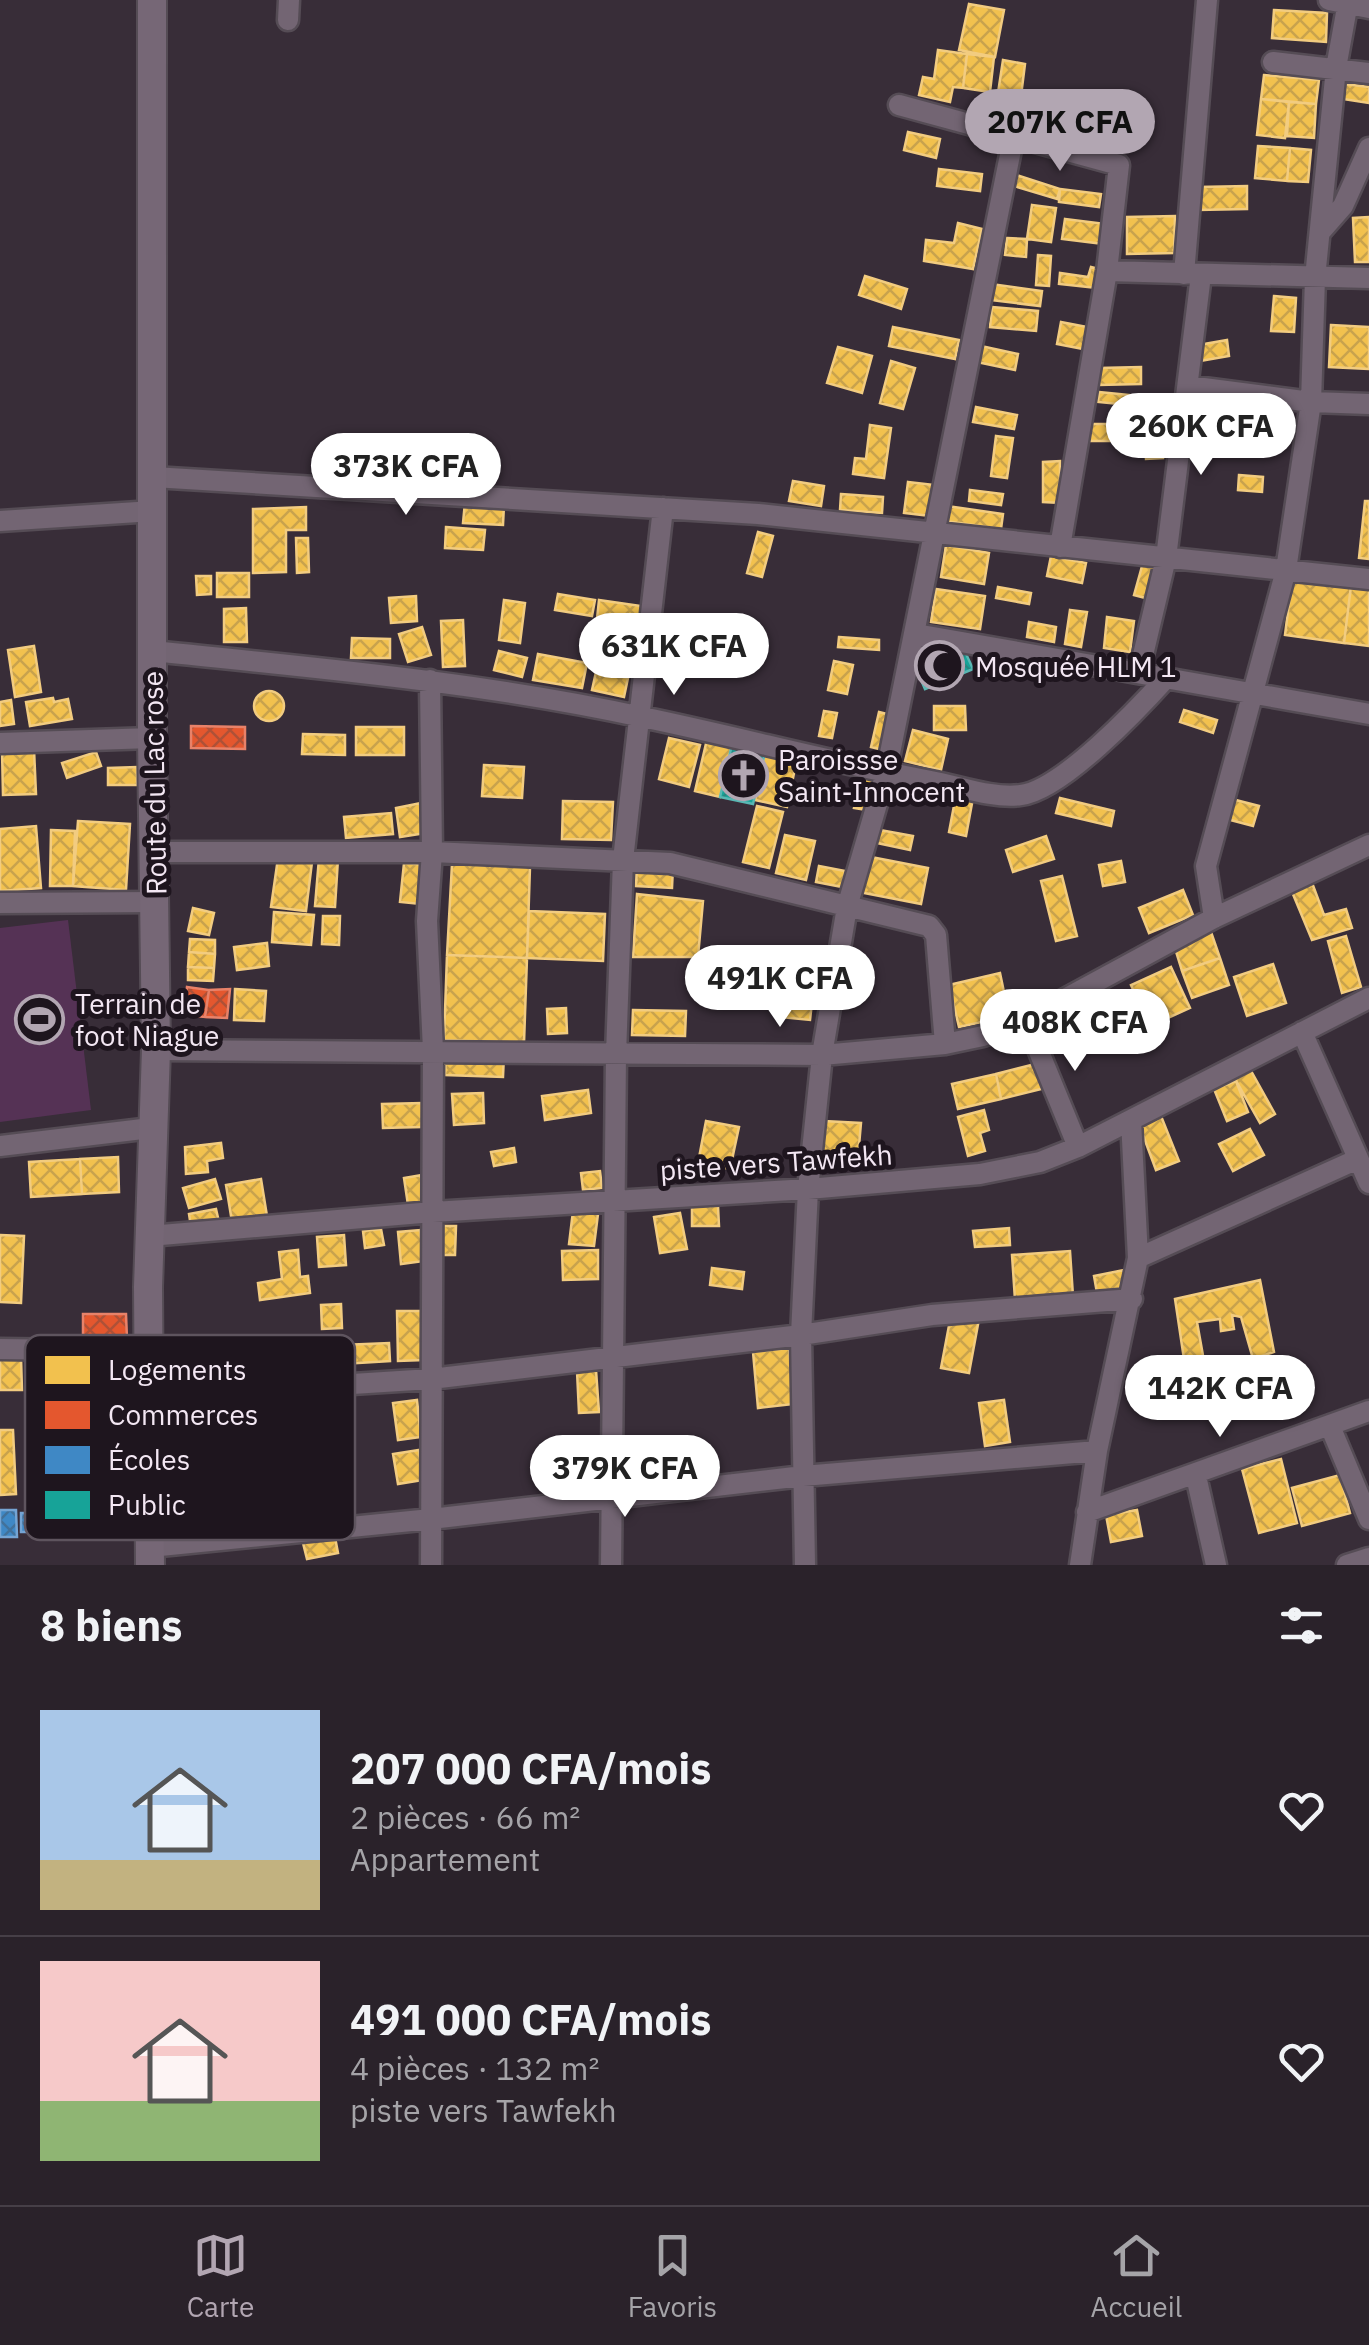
<!DOCTYPE html>
<html lang="fr">
<head>
<meta charset="utf-8">
<style>
  body { margin:0; font-family:"IBM Plex Sans",sans-serif; background:#362f36; color:#f1f3f6; height:100vh; display:flex; flex-direction:column; font-size:38px; white-space:nowrap }
  * { box-sizing:border-box; margin:0 }
  p { font-size:32px; color:#a5a4a8 }
  .icon { flex:none; width:55px; height:55px; fill:none; stroke:currentColor; stroke-width:2; stroke-linecap:round; stroke-linejoin:round }
  .map { position:relative; height:1565px; overflow:hidden }
  .drawer { display:flex; flex-direction:column; background:#2a222a; flex:1 }
  .drawer>* { flex:none }
  .price { position:absolute; translate:-50% -85px; padding:0 22px; border-radius:35px; background:#fff; color:#222; font-size:32px; line-height:65px; filter:drop-shadow(0 2px 5px #0008) }
  .price::after { content:''; position:absolute; left:50%; top:60px; width:30px; height:22px; margin-left:-15px; background:inherit; clip-path:polygon(0 0,100% 0,50% 100%) }
  .price.active { background:#b2a6b2; color:#111 }
  ul { padding:0; list-style:none }
  li { display:flex; align-items:center; gap:30px; height:250px; padding:0 40px }
  li+li { border-top:2px solid #463f47 }
  li span { display:grid; place-items:center; flex:none; width:280px; height:200px; border-radius:0px; color:#555 }
  li>.icon { margin-inline-start:auto }
  span .icon { width:120px; height:120px; fill:#fffc; stroke-width:1 }
  li b { font-size:42px }
  h2 { display:flex; justify-content:space-between; align-items:center; height:120px; padding:0 40px; font-size:42px }
  .tab-bar { display:flex; justify-content:space-around; align-items:center; height:140px; border-top:2px solid #463f47; background:#2a222a; font-size:28px; color:#a5a4a8 }
  .tab-bar a { display:grid; justify-items:center; gap:5px }
  .tab-bar .active { color:#b2a6b2 }
  .map>svg:first-child { display:block }
  .pitch { fill:#553255 }
  .homes { fill:url(#homes-cross-hatch); stroke:#f2cc80; stroke-width:2.5 }
  .shops { fill:url(#shops-cross-hatch); stroke:#e88269; stroke-width:2.5 }
  .schools { fill:url(#schools-cross-hatch); stroke:#75a4d3; stroke-width:2.5 }
  .public { fill:url(#public-cross-hatch); stroke:#59b7b3; stroke-width:2.5 }
  .lines { fill:none; stroke-linecap:round; stroke-linejoin:round }
  .minor-casing { stroke:#554c55; stroke-width:25 }
  .secondary-casing { stroke:#554c55; stroke-width:32 }
  .minor { stroke:#736573; stroke-width:20 }
  .secondary { stroke:#766776; stroke-width:28 }
  .labels { text-anchor:middle; dominant-baseline:central; stroke-width:10; stroke-linejoin:round; paint-order:stroke }
  .poi-label { font-size:28px; fill:#f3e7f3; stroke:#1e151e; text-anchor:start }
  .street-label { font-size:28px; fill:#f3e7f3; stroke:#1e151e }
  .key { fill:#1e151e; stroke:#5e545e; stroke-width:2.5 }
  .key-label { font-size:28px; fill:#f3e7f3 }
</style>
</head>
<body>
<div class="map">
<svg width="1369" height="1565" viewBox="0 0 1369 1565">
  <defs>
    <pattern id="homes-cross-hatch" width="8" height="8" patternUnits="userSpaceOnUse" patternTransform="scale(2.5)"><rect width="8" height="8" fill="#f2c14e"/><path d="M0 0l8 8M0 8l8-8" fill="none" stroke="#c8a24d"/></pattern>
    <pattern id="shops-cross-hatch" width="8" height="8" patternUnits="userSpaceOnUse" patternTransform="scale(2.5)"><rect width="8" height="8" fill="#e4572e"/><path d="M0 0l8 8M0 8l8-8" fill="none" stroke="#ae5137"/></pattern>
    <pattern id="schools-cross-hatch" width="8" height="8" patternUnits="userSpaceOnUse" patternTransform="scale(2.5)"><rect width="8" height="8" fill="#3f88c5"/><path d="M0 0l8 8M0 8l8-8" fill="none" stroke="#42719a"/></pattern>
    <pattern id="public-cross-hatch" width="8" height="8" patternUnits="userSpaceOnUse" patternTransform="scale(2.5)"><rect width="8" height="8" fill="#17a398"/><path d="M0 0l8 8M0 8l8-8" fill="none" stroke="#268780"/></pattern>
  </defs>
  <rect width="100%" height="100%" fill="#382d38"/>
  <path class="pitch" d="M68,920L91,1110L0,1122V928Z"/>
  <path class="homes" d="M969,4L1004,10L995,57L959,50Z
    M1274,10L1327,13L1326,42L1272,38Z
    M938,50L967,54L963,88L953,87L950,102L919,95L923,77L934,79Z
    M967,54L994,57L990,92L963,88Z
    M1003,60L1025,64L1021,96L998,93Z
    M1264,75L1319,80L1316,104L1261,99Z
    M1345,84L1369,87V103L1343,99Z
    M1067,91L1090,93L1086,140L1063,137Z
    M1261,99L1289,102L1285,138L1257,135Z
    M1289,102L1316,104L1314,138L1287,136Z
    M908,132L940,139L936,158L904,150Z
    M1258,146L1290,148L1287,181L1255,178Z
    M1290,148L1311,150L1308,182L1287,181Z
    M939,169L982,174L980,191L937,186Z
    M1010,173L1060,189L1057,199L1007,184Z
    M1247,186V209L1198,210V187Z
    M1060,189L1101,194L1099,207L1059,202Z
    M1032,205L1056,208L1051,242L1027,239Z
    M1175,216L1174,253L1127,254V217Z
    M1369,217V262H1355L1353,218Z
    M1065,219L1106,224L1104,244L1062,239Z
    M958,223L982,229L973,269L924,261L926,240L954,243Z
    M1007,238L1027,239L1026,257L1005,255Z
    M1038,255L1051,256L1049,286L1036,285Z
    M1091,267L1099,269L1098,288L1059,284L1060,273L1088,277Z
    M865,276L907,289L901,309L859,295Z
    M991,284L1042,291L1040,306L990,300Z
    M1274,296L1296,298L1294,332L1271,331Z
    M992,307L1038,311L1036,331L990,327Z
    M1061,322L1087,327L1083,349L1057,344Z
    M1331,325L1369,327V369L1329,367Z
    M893,327L959,340L955,359L889,346Z
    M1227,340L1229,356L1200,361L1198,345Z
    M981,346L1018,354L1015,370L977,362Z
    M838,347L872,356L862,393L827,383Z
    M891,361L915,368L903,409L880,403Z
    M1141,367V384L1099,385V368Z
    M1099,392L1140,396L1138,406L1098,402Z
    M976,407L1017,415L1014,429L973,422Z
    M1250,422L1268,424L1264,448L1246,446Z
    M1088,424H1139V441H1088Z
    M870,425L891,428L884,478L853,474L855,458L866,459Z
    M1224,425H1246V438L1224,437Z
    M996,436L1013,438L1007,478L991,476Z
    M1162,441L1163,458L1146,459L1145,442Z
    M1060,461V503L1043,502V462Z
    M1239,475L1263,477L1262,492L1238,490Z
    M793,481L824,486L821,506L789,501Z
    M908,482L935,485L931,516L904,513Z
    M970,490L1003,494L1001,505L969,501Z
    M841,494L883,497L882,513L840,510Z
    M1365,501H1369V559L1359,558Z
    M465,502L504,505L503,525L463,523Z
    M947,506L1003,514L1001,529L945,521Z
    M306,507V530H286V572L253,573V509Z
    M446,527L485,530L483,550L445,548Z
    M758,532L773,536L762,577L747,573Z
    M296,538H308L309,572L297,573Z
    M946,545L989,553L984,584L941,577Z
    M1051,556L1086,563L1082,583L1047,576Z
    M1144,559L1158,563L1149,599L1134,595Z
    M217,573H249V597H217Z
    M196,576H211V594L197,595Z
    M1292,579L1351,586L1344,643L1285,635Z
    M1351,586L1369,589V646L1344,643Z
    M998,587L1031,593L1029,604L996,598Z
    M936,589L985,596L980,629L931,622Z
    M558,594L595,600L592,616L555,610Z
    M416,596L417,621L391,623L389,598Z
    M504,600L525,603L520,643L499,640Z
    M599,600L641,606L638,625L597,619Z
    M246,608L247,642H224V609Z
    M1070,610L1087,612L1081,647L1065,644Z
    M1107,617L1134,621L1130,652L1104,648Z
    M463,620L465,666L443,667L441,621Z
    M1029,622L1056,627L1054,642L1027,637Z
    M696,624L744,635L738,660L690,648Z
    M422,627L431,655L408,662L399,634Z
    M839,637L879,640V650L838,647Z
    M352,638L390,639V658H351Z
    M34,646L41,692L15,697L8,650Z
    M499,651L527,658L522,677L494,670Z
    M538,654L587,663L582,688L533,680Z
    M834,661L853,665L847,694L828,690Z
    M596,672L628,678L624,697L592,690Z
    M254 706a15 15 0 1 1 30 0a15 15 0 1 1-30 0Z
    M53,698L54,702L68,699L72,719L30,726L26,702Z
    M11,700L14,724L0,726V702Z
    M934,706H965L966,730H934Z
    M1184,710L1217,720L1213,733L1180,722Z
    M824,711L837,713L832,738L819,736Z
    M879,712L891,715L883,750L871,747Z
    M356,727H404V755H356Z
    M913,730L948,739L941,770L905,761Z
    M303,734L345,735V755L302,754Z
    M708,735L733,740L720,797L695,791Z
    M669,738L700,745L689,787L659,779Z
    M766,748L798,754L787,807L755,800Z
    M34,749L36,794L3,795L2,750Z
    M96,752L101,766L67,778L62,763Z
    M484,765L524,767L522,798L482,796Z
    M137,767V785H108V768Z
    M862,773L875,776L867,810L854,808Z
    M956,795L973,798L966,836L949,832Z
    M1060,798L1114,811L1111,826L1056,813Z
    M1228,798L1259,806L1253,826L1223,818Z
    M563,801L613,802L611,840L562,839Z
    M421,803L426,833L400,837L396,808Z
    M757,806L783,812L769,868L743,862Z
    M391,813L393,834L346,838L344,817Z
    M78,821L130,824L126,890L73,886Z
    M36,826L41,888L0,891V829Z
    M51,830L75,831L73,886H50Z
    M880,830L913,836L910,850L877,843Z
    M785,835L815,841L806,880L776,873Z
    M1046,836L1054,859L1013,872L1006,850Z
    M866,856L928,868L921,904L859,892Z
    M278,858L312,862L306,911L271,907Z
    M319,858L338,859L335,907L315,906Z
    M1121,861L1125,882L1103,886L1099,865Z
    M404,863L425,865L420,904L400,902Z
    M452,864L530,867L527,958L447,955Z
    M637,865L673,867L672,888L636,886Z
    M819,866L845,871L842,887L816,882Z
    M1062,876L1077,936L1056,941L1041,881Z
    M1311,880L1324,915L1346,909L1352,928L1312,940L1290,887Z
    M1183,890L1193,915L1149,933L1139,908Z
    M637,894L703,901L698,957H633Z
    M193,908L214,913L209,935L188,931Z
    M529,911L605,914L603,961L527,958Z
    M274,912L314,915L311,945L272,942Z
    M323,916H340L339,945L322,944Z
    M1211,932L1220,958L1182,971L1174,945Z
    M1346,936L1361,987L1342,993L1328,941Z
    M190,939L215,940V954L189,952Z
    M267,943L269,966L237,970L234,947Z
    M189,952L215,954L214,968L188,967Z
    M447,955L527,958L524,1043L444,1040Z
    M1220,958L1229,985L1192,998L1182,971Z
    M1273,964L1286,1003L1247,1016L1234,977Z
    M188,967L214,968L213,981L188,980Z
    M1171,967L1190,1008L1150,1026L1131,985Z
    M1000,973L1009,1016L959,1027L949,985Z
    M783,974L815,977L810,1020L779,1017Z
    M235,989L266,991L264,1021L234,1020Z
    M566,1008L567,1033L548,1034L547,1009Z
    M633,1010L686,1011L685,1036L632,1035Z
    M446,1053L504,1055L503,1077L445,1075Z
    M1039,1063L1045,1088L1001,1099L996,1074Z
    M1250,1069L1275,1114L1260,1123L1234,1077Z
    M996,1074L1001,1099L958,1109L952,1084Z
    M1236,1081L1248,1112L1227,1121L1214,1089Z
    M588,1090L591,1113L545,1120L542,1096Z
    M483,1093L484,1123L454,1125L452,1094Z
    M422,1103V1127L383,1128L382,1104Z
    M984,1110L989,1130L980,1133L985,1151L968,1156L958,1117Z
    M1159,1111L1179,1161L1156,1170L1137,1119Z
    M706,1121L739,1127L730,1169L698,1163Z
    M824,1121L861,1123L857,1169L821,1166Z
    M1250,1129L1264,1155L1233,1171L1219,1144Z
    M221,1143L223,1158L207,1161L208,1172L186,1174L185,1147Z
    M514,1148L516,1162L494,1166L491,1152Z
    M118,1157L119,1192L82,1194L80,1159Z
    M80,1159L82,1194L31,1197L29,1162Z
    M600,1171L602,1188L583,1190L581,1173Z
    M422,1175L426,1202L408,1205L404,1178Z
    M215,1179L221,1199L189,1208L183,1188Z
    M261,1179L267,1216L232,1222L226,1185Z
    M692,1206H718L719,1226H692Z
    M216,1209L219,1222L191,1227L189,1214Z
    M573,1211L598,1214L594,1246L569,1244Z
    M680,1213L687,1249L660,1253L654,1217Z
    M438,1226H456L455,1255H437Z
    M1009,1228L1010,1245L975,1247L973,1231Z
    M381,1229L384,1245L365,1248L363,1231Z
    M420,1230L424,1261L401,1264L398,1232Z
    M0,1235L24,1236L21,1303L0,1302Z
    M344,1235L346,1265L319,1267L317,1237Z
    M298,1250L300,1277L308,1276L310,1293L260,1300L258,1283L282,1279L279,1252Z
    M598,1250V1279L563,1280L562,1251Z
    M1070,1251L1073,1296L1015,1300L1012,1255Z
    M712,1268L744,1272L742,1289L710,1285Z
    M1124,1270L1127,1287L1097,1293L1094,1276Z
    M1260,1280L1274,1352L1253,1359L1241,1317L1232,1315L1234,1329L1221,1331L1220,1319L1197,1322L1204,1361L1185,1366L1175,1299Z
    M341,1304L342,1328L322,1329L321,1305Z
    M397,1311H423L424,1360L398,1361Z
    M951,1315L979,1319L969,1373L941,1368Z
    M389,1343L390,1361L343,1364L342,1345Z
    M789,1348L794,1404L758,1408L753,1352Z
    M21,1357L22,1390H0V1358Z
    M1247,1367L1249,1373L1214,1383L1208,1390L1192,1393L1187,1380Z
    M596,1370L599,1412L579,1413L577,1371Z
    M417,1400L421,1437L398,1440L393,1403Z
    M1004,1400L1010,1442L985,1446L979,1403Z
    M0,1430H13L16,1494L0,1495Z
    M419,1450L423,1480L398,1484L393,1454Z
    M1281,1459L1297,1523L1259,1533L1242,1469Z
    M1340,1475L1350,1513L1302,1526L1292,1488Z
    M1137,1510L1142,1536L1111,1542L1106,1515Z
    M334,1532L338,1553L307,1559L302,1539Z"/>
  <path class="shops" d="M191,726L245,727V749L191,748Z
    M187,987L209,990L205,1017L183,1015Z
    M230,989L227,1018L205,1017L209,990Z
    M83,1314H126L127,1339H83Z"/>
  <path class="schools" d="M0,1510H16L17,1537H0Z
    M21,1513H48V1532H21Z"/>
  <path class="public" d="M962,645L973,669L925,689L914,664Z
    M733,740L766,748L753,804L720,797Z"/>
  <g class="lines">
    <defs>
      <path id="minor" d="M1329,0L1369,8
        M288,20L289,0
        M1273,62L1369,73
        M899,105L1119,165L1107,271L1060,547
        M1322,230L1343,206L1369,148
        M1107,271L1369,278
        M1184,274L1207,0
        M1188,386L1311,402L1369,404
        M153,477L758,514L1369,579
        M0,521L153,511
        M916,634L1369,714
        M153,651C316,668 481,682 642,717C739,737 834,763 931,781C959,786 993,799 1021,795C1062,790 1139,708 1167,677
        M1139,672L1166,558L1201,275
        M430,680L432,852L427,921L433,1050L431,1565
        M0,743L152,738
        M154,852H432L670,863L929,926L936,935L945,1044
        M0,903L155,902
        M1214,918L1206,866L1286,570L1311,402L1315,278L1336,68L1348,2
        M1026,1020L1078,1147
        M1302,1032L1369,1183
        M156,1050L822,1055L945,1044L983,1036L1026,1020L1214,918L1369,845
        M0,1146L151,1128
        M149,1236L433,1212L808,1189L980,1174L1040,1162L1078,1147L1369,998
        M1138,1258L1358,1159
        M0,1349L148,1351
        M149,1397L431,1379L801,1335L932,1315L1132,1299
        M1330,1426L1369,1519
        M1196,1476L1216,1565
        M1087,1512L1369,1411
        M150,1547L431,1519L803,1476L1097,1451
        M611,1565L616,1055L623,860L663,508
        M805,1565L801,1335L808,1189L822,1055L847,907L886,773L1014,135
        M1080,1565L1097,1451L1138,1258L1131,1120
        M1347,1565L1369,1558"/>
      <path id="secondary" d="M150,1565L148,1287L156,1050L152,738V0"/>
    </defs>
    <use href="#minor" class="minor-casing"/>
    <use href="#secondary" class="secondary-casing"/>
    <use href="#minor" class="minor"/>
    <use href="#secondary" class="secondary"/>
  </g>
  <defs>
    <symbol id="mosque-ring" viewBox="-11 -11 22 22"><circle r="9.5" fill="#1e151e" stroke="#b2a6b2" stroke-width="1.5"/><path d="M3.5-4.9A6 6 0 1 0 3.5 4.9A5 5 0 1 1 3.5-4.9Z" fill="#b2a6b2"/></symbol>
    <symbol id="church-ring" viewBox="-11 -11 22 22"><circle r="9.5" fill="#1e151e" stroke="#b2a6b2" stroke-width="1.5"/><path d="M-1.2-6h2.4v3.5h3.3v2.4h-3.3V6h-2.4V-.1h-3.3v-2.4h3.3Z" fill="#b2a6b2"/></symbol>
    <symbol id="stadium-ring" viewBox="-11 -11 22 22"><circle r="9.5" fill="#1e151e" stroke="#b2a6b2" stroke-width="1.5"/><path d="M0-5a6.5 5 0 1 0 0 10a6.5 5 0 1 0 0-10ZM-3.5-1.8h7v3.6h-7Z" fill="#b2a6b2"/></symbol>
  </defs>
  <g fill-rule="evenodd">
    <use href="#mosque-ring" x="912" y="638" width="55" height="55"/>
    <use href="#church-ring" x="716" y="748" width="55" height="55"/>
    <use href="#stadium-ring" x="12" y="992" width="55" height="55"/>
  </g>
  <g class="labels">
    <g class="poi-label">
      <text x="975" y="666">Mosquée HLM 1</text>
      <text x="778" y="759">Paroissse<tspan x="778" dy="32">Saint-Innocent</tspan></text>
      <text x="75" y="1003">Terrain de<tspan x="75" dy="32">foot Niague</tspan></text>
    </g>
    <g class="street-label">
      <text transform="translate(154 783) rotate(-91)">Route du Lac rose</text>
      <text transform="translate(776 1162) rotate(-4)">piste vers Tawfekh</text>
    </g>
  </g>
  <rect x="25" y="1335" width="330" height="205" rx="15" class="key"/>
  <rect x="45" y="1356" width="45" height="28" fill="#f2c14e"/>
  <rect x="45" y="1401" width="45" height="28" fill="#e4572e"/>
  <rect x="45" y="1446" width="45" height="28" fill="#3f88c5"/>
  <rect x="45" y="1491" width="45" height="28" fill="#17a398"/>
  <g class="key-label">
    <text x="108" y="1380">Logements</text>
    <text x="108" y="1425">Commerces</text>
    <text x="108" y="1470">Écoles</text>
    <text x="108" y="1515">Public</text>
  </g>
</svg>
<b class="price active" style="left:1060px;top:174px">207K CFA</b>
<b class="price" style="left:1201px;top:478px">260K CFA</b>
<b class="price" style="left:406px;top:518px">373K CFA</b>
<b class="price" style="left:674px;top:698px">631K CFA</b>
<b class="price" style="left:780px;top:1030px">491K CFA</b>
<b class="price" style="left:1075px;top:1074px">408K CFA</b>
<b class="price" style="left:1220px;top:1440px">142K CFA</b>
<b class="price" style="left:625px;top:1520px">379K CFA</b>
</div>
<section class="drawer">
<h2>8 biens<svg class="icon" aria-label="filters" viewBox="0 0 24 24"><path d="M4 7h16M4 17h16"/><circle cx="9" cy="7" r="2"/><circle cx="15" cy="17" r="2"/></svg></h2>
<ul>
<li><span style="background:linear-gradient(#a9c7e8 75%,#c2b280 0)"><svg class="icon" aria-label="home" viewBox="0 0 24 24"><path d="M3 11l9-7 9 7M6 9v11h12V9"/></svg></span><div><b>207 000 CFA/mois</b><p>2 pièces · 66 m²</p><p>Appartement</p></div><svg class="icon" aria-label="heart" viewBox="0 0 24 24"><path d="M12 20l-8-8c-3-5 5-10 8-4 3-6 11-1 8 4z"/></svg></li>
<li><span style="background:linear-gradient(#f6c9c9 70%,#8fb573 0)"><svg class="icon" aria-label="home" viewBox="0 0 24 24"><path d="M3 11l9-7 9 7M6 9v11h12V9"/></svg></span><div><b>491 000 CFA/mois</b><p>4 pièces · 132 m²</p><p>piste vers Tawfekh</p></div><svg class="icon" aria-label="heart" viewBox="0 0 24 24"><path d="M12 20l-8-8c-3-5 5-10 8-4 3-6 11-1 8 4z"/></svg></li>
</ul>
</section>
<nav class="tab-bar">
<a class="active"><svg class="icon" aria-label="map" viewBox="0 0 24 24"><path d="M3 6l6-2 6 2 6-2v14l-6 2-6-2-6 2zM9 4v14M15 6v14"/></svg>Carte</a>
<a><svg class="icon" aria-label="saved" viewBox="0 0 24 24"><path d="M7 4h10v16l-5-4-5 4z"/></svg>Favoris</a>
<a><svg class="icon" aria-label="home" viewBox="0 0 24 24"><path d="M3 11l9-7 9 7M6 9v11h12V9"/></svg>Accueil</a>
</nav>
</body>
</html>
